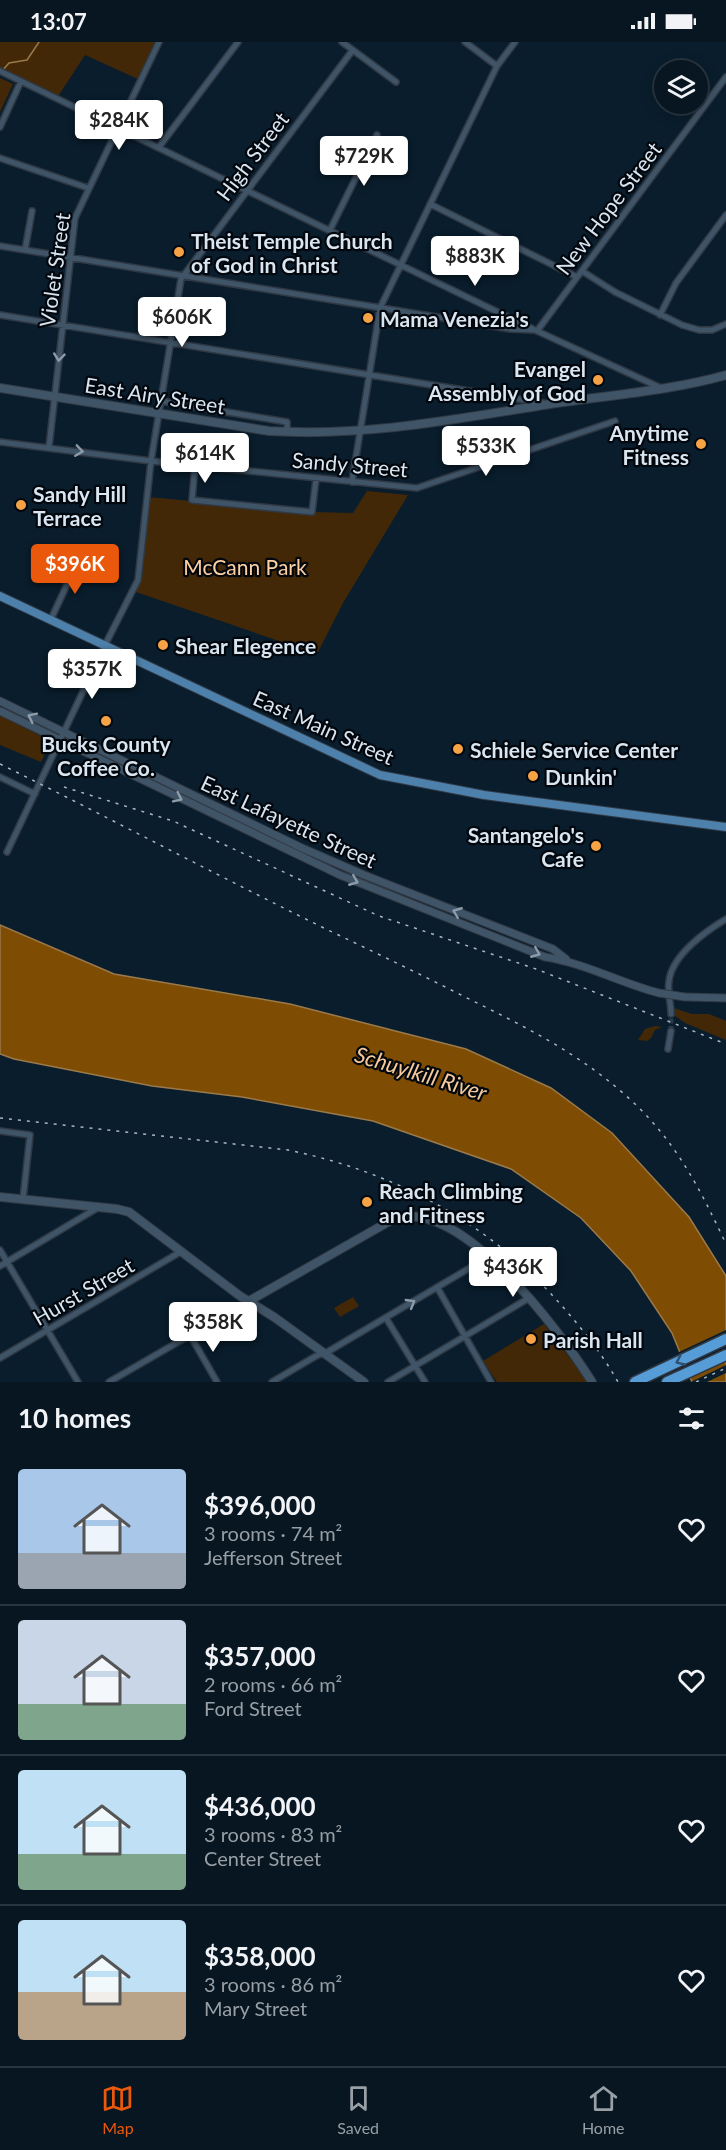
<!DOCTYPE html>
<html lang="en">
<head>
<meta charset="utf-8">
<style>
  body { margin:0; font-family:Lato,sans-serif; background:#15232e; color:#f1f3f6; height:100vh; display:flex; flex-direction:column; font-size:22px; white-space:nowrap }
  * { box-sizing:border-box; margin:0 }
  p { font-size:20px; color:#989fa5 }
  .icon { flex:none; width:33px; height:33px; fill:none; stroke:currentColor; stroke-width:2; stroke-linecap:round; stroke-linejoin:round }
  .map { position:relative; height:1340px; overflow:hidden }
  .details { display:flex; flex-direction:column; background:#071621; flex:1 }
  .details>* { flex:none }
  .fabs { position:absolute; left:654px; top:18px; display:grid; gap:12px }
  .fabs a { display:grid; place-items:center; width:54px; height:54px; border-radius:50%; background:#071621; box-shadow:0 3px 15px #0003,0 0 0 2px #28353f; font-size:30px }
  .price { position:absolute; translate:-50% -51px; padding:0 14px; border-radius:6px; background:#fff; color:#222; font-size:20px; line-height:39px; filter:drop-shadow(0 2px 3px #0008) }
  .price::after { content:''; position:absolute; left:50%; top:36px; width:18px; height:14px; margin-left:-9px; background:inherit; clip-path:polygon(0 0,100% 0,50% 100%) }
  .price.current { background:#ea580c; color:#fff }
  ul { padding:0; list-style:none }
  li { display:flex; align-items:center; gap:18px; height:150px; padding:0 18px }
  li+li { border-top:2px solid #28353f }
  li span { display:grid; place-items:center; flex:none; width:168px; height:120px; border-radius:6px; color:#555 }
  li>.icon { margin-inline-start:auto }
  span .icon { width:72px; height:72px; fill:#fffc; stroke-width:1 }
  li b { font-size:26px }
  h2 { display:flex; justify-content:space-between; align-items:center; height:72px; padding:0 18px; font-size:26px }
  .status { display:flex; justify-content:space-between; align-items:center; height:42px; padding:0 30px; background:#071621; direction:ltr }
  .status svg { height:16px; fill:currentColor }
  .dock { display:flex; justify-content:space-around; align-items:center; height:84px; border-top:2px solid #28353f; background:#071621; font-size:16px; color:#989fa5 }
  .dock a { display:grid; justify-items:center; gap:3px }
  .dock .current { color:#ea580c }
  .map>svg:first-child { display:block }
  .green { fill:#432807 }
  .water { fill:#7f4c04; stroke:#9a7a4b; stroke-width:1.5 }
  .pier { fill:#091d2c }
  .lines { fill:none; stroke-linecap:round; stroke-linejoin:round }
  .stream { stroke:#9a7a4b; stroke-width:1.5 }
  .minor-tunnel { stroke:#283b49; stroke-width:5; stroke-dasharray:5 2.5; stroke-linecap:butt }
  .minor-casing { stroke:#303844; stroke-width:8 }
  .tertiary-casing { stroke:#303844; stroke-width:9 }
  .secondary-casing { stroke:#303844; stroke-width:10 }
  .primary-casing { stroke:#303844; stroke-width:10 }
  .motorway-casing { stroke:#303844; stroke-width:13 }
  .minor { stroke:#3f5466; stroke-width:5 }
  .tertiary { stroke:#3f5466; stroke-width:7 }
  .secondary { stroke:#3f5466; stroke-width:8 }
  .primary { stroke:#4d80aa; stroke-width:8 }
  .motorway { stroke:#569dd8; stroke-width:10 }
  .rail { stroke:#a9b7c3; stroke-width:1.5; stroke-dasharray:3 6; stroke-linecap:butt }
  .tertiary-bridge-casing { stroke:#303844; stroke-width:9; stroke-linecap:butt }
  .tertiary-bridge { stroke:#3f5466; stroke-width:7 }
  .oneway { stroke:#8c9cab }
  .oneway2 { stroke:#2c5272 }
  .poi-dot { fill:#f5a345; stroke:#02070d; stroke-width:2 }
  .labels { text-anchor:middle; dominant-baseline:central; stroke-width:4.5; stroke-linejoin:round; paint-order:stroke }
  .street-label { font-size:21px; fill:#d9e5f0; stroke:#02070d }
  .poi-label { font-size:21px; font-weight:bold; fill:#d9e5f0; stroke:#02070d; text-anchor:start }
  .park-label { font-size:21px; fill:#fdcfa1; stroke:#02070d }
  .water-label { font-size:22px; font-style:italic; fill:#f7ca9c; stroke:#02070d }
</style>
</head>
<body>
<div class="status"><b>13:07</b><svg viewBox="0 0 49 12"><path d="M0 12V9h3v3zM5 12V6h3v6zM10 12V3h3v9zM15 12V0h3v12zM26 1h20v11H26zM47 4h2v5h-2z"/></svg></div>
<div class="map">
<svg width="726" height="1340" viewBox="0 0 726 1340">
  <rect width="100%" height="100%" fill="#091d2c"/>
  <path class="green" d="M0,0H161L138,37L85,13L57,56L0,29Z
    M0,36L13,42L0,70Z
    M367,449L408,453L343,561L317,612L133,549L138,538L148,455L312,470L353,471Z
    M0,673L51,699L41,720L0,703Z
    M674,966L692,972H709L726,979V998L685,981L674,973Z
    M655,984L662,985L655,988L651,996L647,999L638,998L645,987Z
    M353,1255L359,1264L340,1275L334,1266Z
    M544,1282L588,1340H497L483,1319Z"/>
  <path class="water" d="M0,883L114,932L290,962L466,1007L551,1046L612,1091L689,1175L726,1234V1340H692L672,1291L631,1229L581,1176L511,1127L373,1079L242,1055L152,1044L14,1017L0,1012Z"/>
  <path class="pier" d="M726,1288V1318L687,1337L677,1311Z
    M726,1323V1331L707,1340H691Z"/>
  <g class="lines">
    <path class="stream" d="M2,29L9,21L27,18L39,0"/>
    <path class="minor-tunnel" d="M671,989V972"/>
    <defs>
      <path id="minor" d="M342,0L396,40
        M465,0L497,24
        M0,29L537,289L661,346
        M0,85L21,39
        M159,105L238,0
        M0,116L88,146
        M430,162L577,235
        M330,188L377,93
        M0,204L511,287L534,288
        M25,208L32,169
        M582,229L615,250L682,283L699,288H712L726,282
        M0,273L543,361
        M660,273L676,241L726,173
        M537,289L726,35
        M161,359L287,380V390
        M0,400L151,419L417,446L615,379
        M49,405L75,176L159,0
        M195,424L192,458L312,470L316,437
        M352,440L380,266L497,24L515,0
        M44,521L71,534
        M51,577L78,519
        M0,735L35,752
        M7,810L105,603L138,538L151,419L181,237L352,9
        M671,972C671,960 667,950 669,939C672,913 706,889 726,877
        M668,1007L671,989
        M0,1089L30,1093L23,1157
        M0,1208L78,1340
        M0,1224L99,1165
        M437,1245L491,1340
        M386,1276L425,1340
        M190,1293L217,1340
        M0,1316L182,1209
        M109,1340L249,1259
        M272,1340L316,1314L329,1309L490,1214
        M388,1340L529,1256"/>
      <path id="tertiary" d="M0,659L302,806L364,833L553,907L566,917
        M0,669L340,833L545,915C585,921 620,941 659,951
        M685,955L726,956"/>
      <path id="secondary" d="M0,346L269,389C366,395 456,377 550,362C609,353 669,349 726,333
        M0,1155L117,1167L129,1170L240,1254L274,1275L364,1340
        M249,1259L390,1179C456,1147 562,1292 592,1340"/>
      <path id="primary" d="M0,554L380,733L484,753L726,785"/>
      <path id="motorway" d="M635,1340L726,1297
        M667,1340L726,1313"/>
    </defs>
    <use href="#minor" class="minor-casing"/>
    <use href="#tertiary" class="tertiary-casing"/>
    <use href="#secondary" class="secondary-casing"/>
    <use href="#primary" class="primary-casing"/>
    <use href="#motorway" class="motorway-casing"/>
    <use href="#minor" class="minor"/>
    <use href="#tertiary" class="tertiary"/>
    <use href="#secondary" class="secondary"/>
    <use href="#primary" class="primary"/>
    <use href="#motorway" class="motorway"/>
    <path class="rail" d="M0,722C110,776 218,834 328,888C376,911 424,934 471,958C530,987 587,1016 635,1062C678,1103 701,1149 726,1202
      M64,745L173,779L379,874L536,927L726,1002
      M0,1076L288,1108C390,1129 481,1176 552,1253C576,1279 600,1308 618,1340
      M696,1340L726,1326"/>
    <defs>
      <path id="tertiary-bridge" d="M659,951L685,955"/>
    </defs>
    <use href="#tertiary-bridge" class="tertiary-bridge-casing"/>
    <use href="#tertiary-bridge" class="tertiary-bridge"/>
  </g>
  <defs><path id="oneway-chevron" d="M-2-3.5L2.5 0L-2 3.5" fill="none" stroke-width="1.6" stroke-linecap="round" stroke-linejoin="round" transform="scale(1.5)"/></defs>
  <g class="oneway">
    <use href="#oneway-chevron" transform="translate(59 315) rotate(96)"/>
    <use href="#oneway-chevron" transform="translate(79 409) rotate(8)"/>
    <use href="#oneway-chevron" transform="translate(32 675) rotate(-154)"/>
    <use href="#oneway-chevron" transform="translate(178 756) rotate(26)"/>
    <use href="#oneway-chevron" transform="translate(354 839) rotate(22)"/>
    <use href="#oneway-chevron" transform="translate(457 870) rotate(-158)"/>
    <use href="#oneway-chevron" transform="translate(536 911) rotate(22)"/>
    <use href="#oneway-chevron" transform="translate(411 1261) rotate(-30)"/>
  </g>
  <use class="oneway2" href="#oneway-chevron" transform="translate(680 1319) rotate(155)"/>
  <g class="poi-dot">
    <circle cx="179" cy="210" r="6"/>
    <circle cx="368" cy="276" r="6"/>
    <circle cx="598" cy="338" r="6"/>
    <circle cx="701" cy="402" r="6"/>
    <circle cx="21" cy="463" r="6"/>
    <circle cx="163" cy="603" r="6"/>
    <circle cx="106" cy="679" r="6"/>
    <circle cx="458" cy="707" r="6"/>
    <circle cx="533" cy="734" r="6"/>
    <circle cx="596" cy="804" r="6"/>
    <circle cx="367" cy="1160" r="6"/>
    <circle cx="531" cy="1297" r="6"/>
  </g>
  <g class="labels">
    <g class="street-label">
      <text transform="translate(252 114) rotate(-53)">High Street</text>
      <text transform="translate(608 166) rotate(-53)">New Hope Street</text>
      <text transform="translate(54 228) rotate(-82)">Violet Street</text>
      <text transform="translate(155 353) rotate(9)">East Airy Street</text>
      <text transform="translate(350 422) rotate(5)">Sandy Street</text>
      <text transform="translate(324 685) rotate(24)">East Main Street</text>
      <text transform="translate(289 779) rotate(25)">East Lafayette Street</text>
      <text transform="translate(83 1249) rotate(-30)">Hurst Street</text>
    </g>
    <g class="poi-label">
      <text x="191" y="198">Theist Temple Church<tspan x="191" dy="24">of God in Christ</tspan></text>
      <text x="380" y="276">Mama Venezia's</text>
      <text x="586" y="326" text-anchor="end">Evangel<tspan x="586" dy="24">Assembly of God</tspan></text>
      <text x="689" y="390" text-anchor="end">Anytime<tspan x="689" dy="24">Fitness</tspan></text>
      <text x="33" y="451">Sandy Hill<tspan x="33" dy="24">Terrace</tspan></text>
      <text x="175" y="603">Shear Elegence</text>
      <text x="106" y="701" text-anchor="middle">Bucks County<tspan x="106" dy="24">Coffee Co.</tspan></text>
      <text x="470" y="707">Schiele Service Center</text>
      <text x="545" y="734">Dunkin'</text>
      <text x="584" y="792" text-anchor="end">Santangelo's<tspan x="584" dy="24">Cafe</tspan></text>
      <text x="379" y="1148">Reach Climbing<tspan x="379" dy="24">and Fitness</tspan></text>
      <text x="543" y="1297">Parish Hall</text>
    </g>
    <g class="park-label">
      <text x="245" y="524">McCann Park</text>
    </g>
    <g class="water-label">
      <text transform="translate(421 1031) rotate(17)">Schuylkill River</text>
    </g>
  </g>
</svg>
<div class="fabs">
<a><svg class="icon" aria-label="layers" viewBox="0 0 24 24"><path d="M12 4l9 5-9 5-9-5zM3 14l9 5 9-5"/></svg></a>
</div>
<b class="price" style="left:119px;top:109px">$284K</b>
<b class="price" style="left:364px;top:145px">$729K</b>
<b class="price" style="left:475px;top:245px">$883K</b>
<b class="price" style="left:182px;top:306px">$606K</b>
<b class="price" style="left:486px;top:435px">$533K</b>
<b class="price" style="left:205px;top:442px">$614K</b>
<b class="price current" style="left:75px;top:553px">$396K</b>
<b class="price" style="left:92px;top:658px">$357K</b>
<b class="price" style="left:513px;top:1256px">$436K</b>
<b class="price" style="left:213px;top:1311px">$358K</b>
</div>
<section class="details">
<h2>10 homes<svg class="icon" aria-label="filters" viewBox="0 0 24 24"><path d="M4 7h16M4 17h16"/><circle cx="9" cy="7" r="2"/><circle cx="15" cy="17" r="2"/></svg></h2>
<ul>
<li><span style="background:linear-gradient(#a9c7e8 70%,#9aa5b1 0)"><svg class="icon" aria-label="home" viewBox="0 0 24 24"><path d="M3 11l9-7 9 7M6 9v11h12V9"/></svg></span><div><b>$396,000</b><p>3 rooms · 74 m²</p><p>Jefferson Street</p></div><svg class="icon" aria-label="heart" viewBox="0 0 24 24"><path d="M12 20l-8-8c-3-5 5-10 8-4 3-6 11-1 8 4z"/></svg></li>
<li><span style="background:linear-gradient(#c9d6e8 70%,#7fa58c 0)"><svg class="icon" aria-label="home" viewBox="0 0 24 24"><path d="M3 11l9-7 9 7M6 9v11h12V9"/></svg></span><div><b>$357,000</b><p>2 rooms · 66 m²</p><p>Ford Street</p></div><svg class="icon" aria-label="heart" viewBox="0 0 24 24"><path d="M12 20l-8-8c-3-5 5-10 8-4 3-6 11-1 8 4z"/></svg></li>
<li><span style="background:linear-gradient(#bfe0f5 70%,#7fa58c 0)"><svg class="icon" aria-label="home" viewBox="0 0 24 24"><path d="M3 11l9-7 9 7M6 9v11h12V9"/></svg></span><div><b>$436,000</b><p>3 rooms · 83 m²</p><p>Center Street</p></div><svg class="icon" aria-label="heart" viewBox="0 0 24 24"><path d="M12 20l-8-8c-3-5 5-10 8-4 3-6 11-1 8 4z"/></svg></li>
<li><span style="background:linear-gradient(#bfe0f5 60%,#b9a48a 0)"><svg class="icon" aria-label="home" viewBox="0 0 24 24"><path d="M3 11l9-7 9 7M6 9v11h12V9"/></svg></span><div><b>$358,000</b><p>3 rooms · 86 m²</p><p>Mary Street</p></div><svg class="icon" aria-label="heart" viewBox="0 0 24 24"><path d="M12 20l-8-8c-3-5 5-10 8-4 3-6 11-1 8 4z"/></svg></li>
</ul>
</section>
<nav class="dock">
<a class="current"><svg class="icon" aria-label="map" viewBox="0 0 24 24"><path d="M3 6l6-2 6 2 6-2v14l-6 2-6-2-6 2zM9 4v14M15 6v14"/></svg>Map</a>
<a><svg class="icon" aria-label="saved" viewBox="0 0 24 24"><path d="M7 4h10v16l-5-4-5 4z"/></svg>Saved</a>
<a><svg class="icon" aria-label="home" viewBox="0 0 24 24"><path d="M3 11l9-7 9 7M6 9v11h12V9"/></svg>Home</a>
</nav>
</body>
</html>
